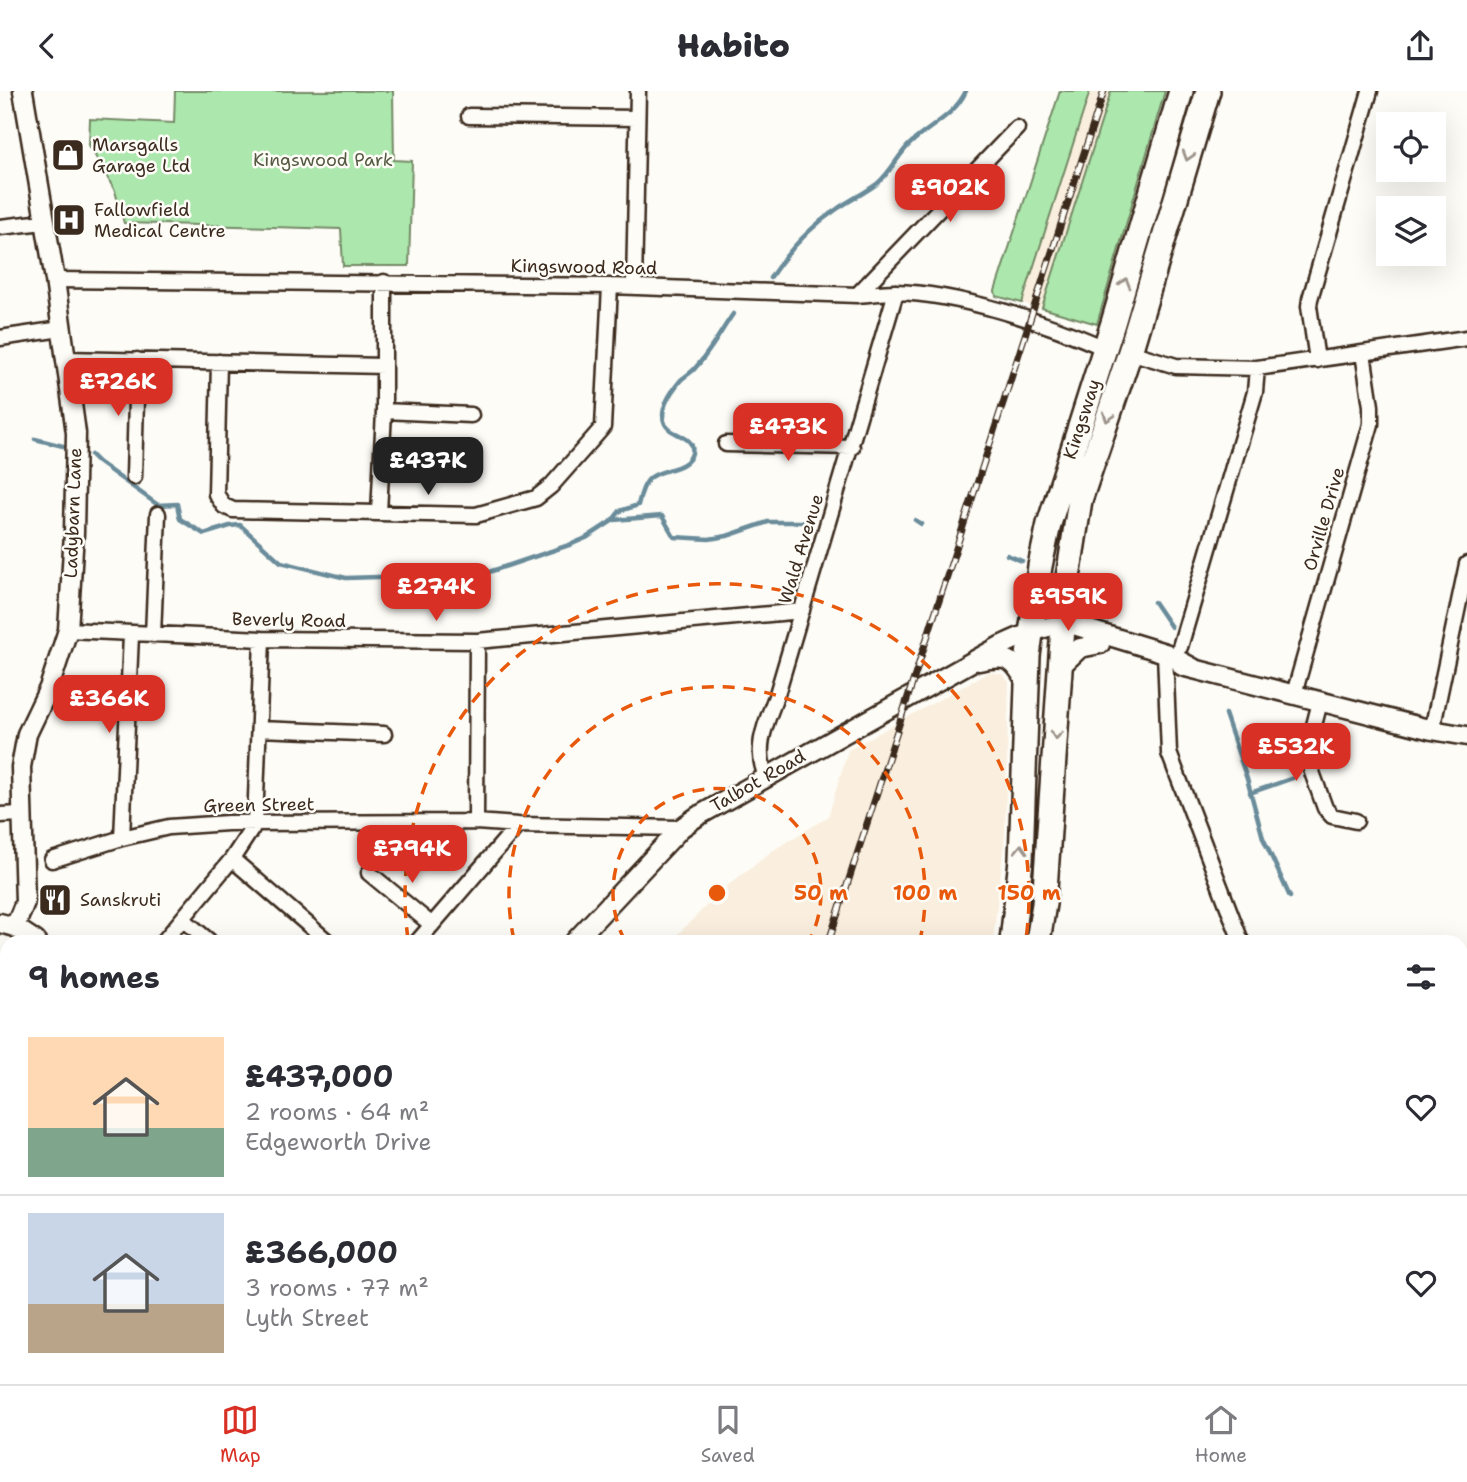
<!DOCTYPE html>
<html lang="en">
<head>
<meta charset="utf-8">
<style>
  body { margin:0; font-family:"Shantell Sans",sans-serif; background:#f2f2f3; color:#2b2b33; height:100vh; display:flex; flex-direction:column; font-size:26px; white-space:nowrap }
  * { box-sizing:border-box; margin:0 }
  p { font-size:23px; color:#7c7c81 }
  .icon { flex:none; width:38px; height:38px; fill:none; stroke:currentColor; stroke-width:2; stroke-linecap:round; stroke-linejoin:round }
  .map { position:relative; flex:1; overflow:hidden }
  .side { position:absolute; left:0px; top:844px; width:1468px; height:450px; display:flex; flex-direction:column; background:#fff; border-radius:21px 21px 0 0; box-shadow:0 7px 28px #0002 }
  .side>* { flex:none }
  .controls { position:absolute; left:1376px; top:21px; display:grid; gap:14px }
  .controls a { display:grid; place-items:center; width:70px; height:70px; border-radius:0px; background:#fff; box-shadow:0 7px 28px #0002; font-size:35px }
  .price { position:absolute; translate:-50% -60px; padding:0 16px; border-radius:14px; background:#d93025; color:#fff; font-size:23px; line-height:46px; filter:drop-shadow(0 2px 4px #0008) }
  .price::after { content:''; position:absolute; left:50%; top:42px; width:21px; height:16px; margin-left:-10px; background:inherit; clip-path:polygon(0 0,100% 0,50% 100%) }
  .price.current { background:#222; color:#fff }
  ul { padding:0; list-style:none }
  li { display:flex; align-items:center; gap:21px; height:175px; padding:0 28px }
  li+li { border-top:2px solid #e1e1e2 }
  li span { display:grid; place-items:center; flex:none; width:196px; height:140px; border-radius:0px; color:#555 }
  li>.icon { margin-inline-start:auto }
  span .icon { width:84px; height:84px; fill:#fffc; stroke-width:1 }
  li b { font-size:30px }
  h2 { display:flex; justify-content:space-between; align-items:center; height:84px; padding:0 28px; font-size:30px }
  header { display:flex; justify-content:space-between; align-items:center; height:91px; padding:0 28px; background:#fff; font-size:32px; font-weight:800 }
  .tabs { display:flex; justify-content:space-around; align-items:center; height:98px; border-top:2px solid #e1e1e2; background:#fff; font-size:19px; color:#7c7c81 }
  .tabs a { display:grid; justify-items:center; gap:4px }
  .tabs .current { color:#d93025 }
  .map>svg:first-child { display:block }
  .built { fill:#faefde }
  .green { fill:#ace8ad; stroke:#748966; stroke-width:2 }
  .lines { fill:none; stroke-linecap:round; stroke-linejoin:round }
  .stream { stroke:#6a8c9a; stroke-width:4.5 }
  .minor-casing { stroke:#3b2a1e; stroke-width:19 }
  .tertiary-casing { stroke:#3b2a1e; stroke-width:23 }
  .trunk-casing { stroke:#3b2a1e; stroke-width:28 }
  .minor { stroke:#fdfcf7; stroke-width:14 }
  .tertiary { stroke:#fdfcf7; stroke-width:18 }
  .trunk { stroke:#fdfcf7; stroke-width:23 }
  .rail-casing { stroke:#3b2a1e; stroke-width:7 }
  .rail { stroke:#fdfcf7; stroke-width:4.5; stroke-dasharray:13; stroke-linecap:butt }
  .oneway { stroke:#9c938a }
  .ring { fill:none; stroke:#e8590c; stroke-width:3.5; stroke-dasharray:12 9 }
  .labels { text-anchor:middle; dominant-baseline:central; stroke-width:5; stroke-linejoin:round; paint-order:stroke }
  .poi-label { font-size:18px; fill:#3b2a1e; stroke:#fdfcf7; text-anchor:start }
  .park-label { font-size:18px; fill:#575a42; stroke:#fdfcf7 }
  .street-label { font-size:18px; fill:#3b2a1e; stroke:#fdfcf7 }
  .centre { fill:#e8590c; stroke:#fdfcf7; stroke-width:3.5 }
  .ring-label { font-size:21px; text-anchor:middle; font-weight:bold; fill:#e8590c; stroke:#fdfcf7; stroke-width:5; stroke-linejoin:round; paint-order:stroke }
</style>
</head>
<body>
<header><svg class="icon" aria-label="back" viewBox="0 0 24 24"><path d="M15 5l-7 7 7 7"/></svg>Habito<svg class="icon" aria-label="share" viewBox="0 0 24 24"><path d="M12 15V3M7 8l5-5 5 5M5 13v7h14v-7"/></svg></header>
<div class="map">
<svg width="1467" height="1293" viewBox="0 0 1467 1293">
  <rect width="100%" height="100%" fill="#fdfcf7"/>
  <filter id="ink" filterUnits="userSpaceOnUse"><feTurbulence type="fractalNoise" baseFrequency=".0143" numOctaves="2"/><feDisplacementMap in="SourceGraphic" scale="14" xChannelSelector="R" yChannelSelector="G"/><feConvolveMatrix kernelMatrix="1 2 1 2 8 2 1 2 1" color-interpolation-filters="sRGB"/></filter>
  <g filter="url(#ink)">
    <path class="built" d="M1060,0H1165L1097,233L996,205L995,200Z
      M989,581L1002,583L1009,591L1005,743L993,850H671L723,798L772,760L828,726L848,659Z
      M655,1286H708L706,1293H651Z
      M731,1286H881L879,1293H729Z"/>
    <path class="green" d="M175,0H393L394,69L412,70L409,175H343L341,138L124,132L115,100L89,54L90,28L174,32Z
      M1060,0H1090L1022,212L996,205L995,200Z
      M1111,0H1165L1097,233L1042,217Z
      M7,1242V1286H515L521,1293H0V1243Z"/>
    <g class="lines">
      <path class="stream" d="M770,187C788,160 810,136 837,118C850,109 865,102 878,92C892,80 899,62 912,51C931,34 955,24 966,0
        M35,348L63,355
        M91,364L98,371L158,414L177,413L180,428L204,443L230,435L240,434L281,471L346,487L473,483L489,481L572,453L586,447L612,430L620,420L638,414C640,406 642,396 648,389C658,377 688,380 692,362C696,344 670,345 665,333C658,319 671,301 680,290C684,285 692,282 696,276C710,261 721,240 733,223
        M614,429L662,425L674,446L709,448L727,445L768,431H805L813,425
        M915,429L921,433
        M1007,464L1022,470
        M1154,511L1171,536
        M1225,623L1247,688L1263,747L1290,806
        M1250,702L1293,687
        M1461,1066L1467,1065"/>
      <defs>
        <path id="minor" d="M469,25L637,27
          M0,136L44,131
          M55,189L610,195L857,204C870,203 883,201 895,201C958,202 1047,232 1105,257
          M634,196L638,0
          M857,204L1017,37
          M0,247L61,238
          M1130,261L1176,275L1257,277L1467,247
          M64,268L384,275
          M1317,269L1309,215L1310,208L1370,0
          M219,271L216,403L224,415L233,419L476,424L536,407L551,395L603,336L610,195
          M384,320L471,324
          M726,353L852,356
          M134,386L137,269
          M379,422L384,320V191
          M68,539L262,548L477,550L802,520
          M153,544L158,423
          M1180,556L1255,301L1257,277
          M1165,562L1169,662L1241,850
          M1294,603L1371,333V315L1363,262
          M1320,611L1311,646L1309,673L1325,717L1332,725L1356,730
          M259,638L384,643
          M1432,639L1467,473
          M766,685C753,656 767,630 777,603L896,201
          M0,724L22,723
          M476,731L477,550
          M122,747L131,544
          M232,768L327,850
          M52,769L122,747L169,736L228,732L476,731L518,734L681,737
          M369,782L432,834
          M183,828L209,850
          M164,850L232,768L255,733L262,548
          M418,850L518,734
          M1461,918H1467
          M0,1049L7,1047
          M1287,1293L1305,1286"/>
        <path id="tertiary" d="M979,570C1007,564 1013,567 1026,591
          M1061,575L1080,557L1100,553
          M1182,575L1432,639L1467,645
          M0,832L15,836L36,850
          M15,836L25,811L21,676L27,643L49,597L68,539L74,442L76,342L55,189L23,0
          M575,850L681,737L698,725L1000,555C1022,545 1046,533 1070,533L1165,562L1193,577
          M0,1225L7,1224
          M540,1286L547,1293"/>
        <path id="trunk" d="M1012,850L1021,769L1028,565L1040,475L1049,433L1113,232L1181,0
          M1038,850L1044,813L1065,506L1080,409L1130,261L1208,0
          M898,1293L900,1286
          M924,1293L925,1286"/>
      </defs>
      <use href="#minor" class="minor-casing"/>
      <use href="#tertiary" class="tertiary-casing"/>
      <use href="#trunk" class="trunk-casing"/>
      <use href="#minor" class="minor"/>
      <use href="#tertiary" class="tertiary"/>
      <use href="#trunk" class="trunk"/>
      <defs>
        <path id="rail" d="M829,850L1104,0
          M680,1293L683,1286"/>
      </defs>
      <use href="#rail" class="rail-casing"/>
      <use href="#rail" class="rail"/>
    </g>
    <defs><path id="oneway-chevron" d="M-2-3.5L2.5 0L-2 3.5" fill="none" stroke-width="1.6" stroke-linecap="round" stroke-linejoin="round" transform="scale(1.75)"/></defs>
    <g class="oneway">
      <use href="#oneway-chevron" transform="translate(1188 65) rotate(107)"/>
      <use href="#oneway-chevron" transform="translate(1125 192) rotate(-74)"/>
      <use href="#oneway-chevron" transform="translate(1108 326) rotate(108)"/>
      <use href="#oneway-chevron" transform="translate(1056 644) rotate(94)"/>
      <use href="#oneway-chevron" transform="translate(1021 758) rotate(-88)"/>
    </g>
  </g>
  <g class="ring">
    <path d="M625 850A104 104 0 1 1 809 850"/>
    <path d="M514 849A208 208 0 1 1 920 849"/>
    <path d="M408 848A312 312 0 1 1 1026 848"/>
  </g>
  <defs>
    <symbol id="shop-square" viewBox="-11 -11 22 22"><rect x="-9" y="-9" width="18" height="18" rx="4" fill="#3b2a1e" stroke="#fdfcf7"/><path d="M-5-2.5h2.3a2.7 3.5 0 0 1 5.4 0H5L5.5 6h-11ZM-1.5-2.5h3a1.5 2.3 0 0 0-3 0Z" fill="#fff"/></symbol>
    <symbol id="hospital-square" viewBox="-11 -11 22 22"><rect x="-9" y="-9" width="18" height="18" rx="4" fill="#3b2a1e" stroke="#fdfcf7"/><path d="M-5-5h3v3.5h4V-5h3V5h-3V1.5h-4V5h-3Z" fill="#fff"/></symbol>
    <symbol id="restaurant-square" viewBox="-11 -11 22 22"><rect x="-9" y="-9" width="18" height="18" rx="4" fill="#3b2a1e" stroke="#fdfcf7"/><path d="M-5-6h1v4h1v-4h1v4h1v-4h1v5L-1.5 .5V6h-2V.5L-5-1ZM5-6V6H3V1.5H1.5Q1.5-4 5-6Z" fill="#fff"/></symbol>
  </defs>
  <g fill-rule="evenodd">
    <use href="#shop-square" x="49" y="45" width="38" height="38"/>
    <use href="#hospital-square" x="50" y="110" width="38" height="38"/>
    <use href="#restaurant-square" x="36" y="790" width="38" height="38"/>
  </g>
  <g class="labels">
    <g class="poi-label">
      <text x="92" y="54">Marsgalls<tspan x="92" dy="21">Garage Ltd</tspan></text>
      <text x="94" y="119">Fallowfield<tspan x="94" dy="21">Medical Centre</tspan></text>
      <text x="80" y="809">Sanskruti</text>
    </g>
    <g class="park-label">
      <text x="323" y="69">Kingswood Park</text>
    </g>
    <g class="street-label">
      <text transform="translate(584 176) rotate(1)">Kingswood Road</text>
      <text transform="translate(1082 328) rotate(-72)">Kingsway</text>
      <text transform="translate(73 422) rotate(-88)">Ladybarn Lane</text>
      <text transform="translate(1324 428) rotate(-74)">Orville Drive</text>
      <text transform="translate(801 458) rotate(-73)">Wald Avenue</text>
      <text transform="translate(289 529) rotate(1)">Beverly Road</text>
      <text transform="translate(758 690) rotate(-30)">Talbot Road</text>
      <text transform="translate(259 714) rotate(-1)">Green Street</text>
    </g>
  </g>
  <circle cx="717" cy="802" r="10" class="centre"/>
  <g class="ring-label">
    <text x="821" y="809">50 m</text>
    <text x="925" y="809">100 m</text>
    <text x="1029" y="809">150 m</text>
  </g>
</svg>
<div class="controls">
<a><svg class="icon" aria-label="locate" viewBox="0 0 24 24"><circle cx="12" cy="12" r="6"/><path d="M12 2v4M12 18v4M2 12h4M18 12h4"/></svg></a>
<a><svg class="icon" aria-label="layers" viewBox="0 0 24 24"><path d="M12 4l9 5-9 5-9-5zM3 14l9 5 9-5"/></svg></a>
</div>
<b class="price" style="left:950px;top:133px">£902K</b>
<b class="price" style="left:118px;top:327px">£726K</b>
<b class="price" style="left:788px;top:372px">£473K</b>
<b class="price current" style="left:428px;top:406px">£437K</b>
<b class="price" style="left:436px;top:532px">£274K</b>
<b class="price" style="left:1068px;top:542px">£959K</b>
<b class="price" style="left:109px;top:644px">£366K</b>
<b class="price" style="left:1296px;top:692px">£532K</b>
<b class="price" style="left:412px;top:794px">£794K</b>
<section class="side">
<h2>9 homes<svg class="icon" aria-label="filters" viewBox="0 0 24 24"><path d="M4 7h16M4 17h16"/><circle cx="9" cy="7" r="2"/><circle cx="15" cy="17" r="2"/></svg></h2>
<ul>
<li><span style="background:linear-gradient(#ffd9b3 65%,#7fa58c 0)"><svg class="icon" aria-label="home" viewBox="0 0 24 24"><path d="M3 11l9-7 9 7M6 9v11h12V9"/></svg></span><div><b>£437,000</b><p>2 rooms · 64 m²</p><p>Edgeworth Drive</p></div><svg class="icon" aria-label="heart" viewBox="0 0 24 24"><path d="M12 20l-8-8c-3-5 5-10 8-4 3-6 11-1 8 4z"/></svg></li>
<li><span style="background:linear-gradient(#c9d6e8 65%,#b9a48a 0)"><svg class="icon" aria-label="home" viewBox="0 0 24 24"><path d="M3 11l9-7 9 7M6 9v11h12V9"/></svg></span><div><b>£366,000</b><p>3 rooms · 77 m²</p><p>Lyth Street</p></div><svg class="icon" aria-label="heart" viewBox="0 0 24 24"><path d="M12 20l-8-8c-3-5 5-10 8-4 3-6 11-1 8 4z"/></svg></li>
</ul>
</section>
</div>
<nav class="tabs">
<a class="current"><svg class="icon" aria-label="map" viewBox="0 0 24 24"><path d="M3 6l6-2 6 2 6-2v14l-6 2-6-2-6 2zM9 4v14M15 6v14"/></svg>Map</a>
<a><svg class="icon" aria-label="saved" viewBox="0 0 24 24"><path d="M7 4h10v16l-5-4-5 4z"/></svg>Saved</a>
<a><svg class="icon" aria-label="home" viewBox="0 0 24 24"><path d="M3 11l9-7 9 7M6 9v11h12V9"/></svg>Home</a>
</nav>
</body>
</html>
